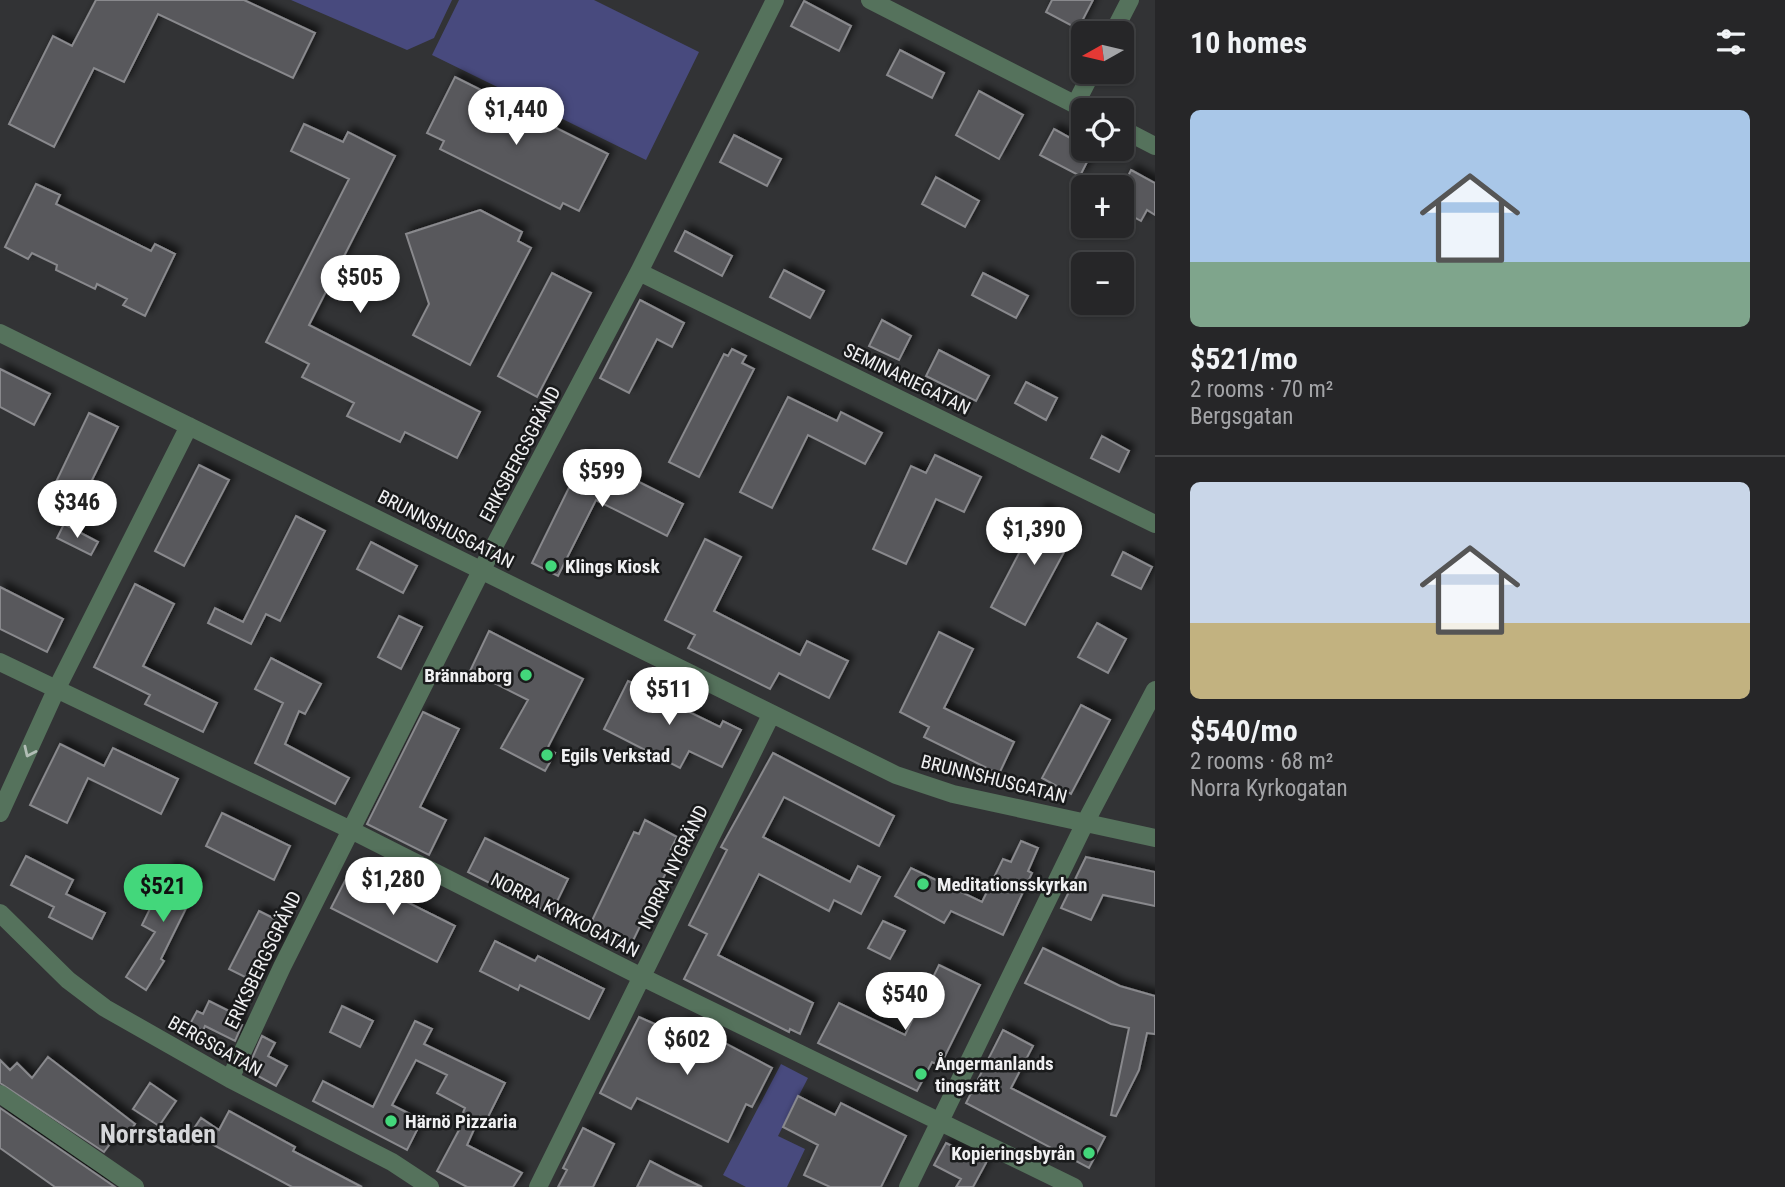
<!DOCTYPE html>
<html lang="en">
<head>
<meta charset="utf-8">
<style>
  body { margin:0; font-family:"Roboto Condensed",sans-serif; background:#323234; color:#f1f3f6; height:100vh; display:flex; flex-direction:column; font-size:26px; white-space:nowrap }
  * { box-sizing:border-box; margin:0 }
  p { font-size:23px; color:#a4a5a8 }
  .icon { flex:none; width:38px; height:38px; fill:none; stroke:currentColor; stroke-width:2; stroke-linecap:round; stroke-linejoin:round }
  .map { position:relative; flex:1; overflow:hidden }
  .sheet { display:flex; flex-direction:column; background:#262628; width:630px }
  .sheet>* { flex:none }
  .needle { width:46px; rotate:262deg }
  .buttons { position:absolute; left:1071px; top:21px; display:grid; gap:14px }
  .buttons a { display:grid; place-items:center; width:63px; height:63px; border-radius:10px; background:#262628; box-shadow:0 2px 5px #0004,0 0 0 2px #424345; font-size:35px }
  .price { position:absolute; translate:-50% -60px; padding:0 16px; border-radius:24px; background:#fff; color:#222; font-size:23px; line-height:46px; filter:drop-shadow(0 2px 4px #0008) }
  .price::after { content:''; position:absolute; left:50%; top:42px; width:21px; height:16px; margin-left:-10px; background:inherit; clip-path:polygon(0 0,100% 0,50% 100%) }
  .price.on { background:#43d77b; color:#111 }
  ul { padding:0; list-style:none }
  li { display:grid; align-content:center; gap:14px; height:371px; padding:0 35px }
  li+li { border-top:2px solid #424345 }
  li span { display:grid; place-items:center; height:217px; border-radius:10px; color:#555 }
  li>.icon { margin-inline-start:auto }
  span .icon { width:126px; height:126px; fill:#fffc; stroke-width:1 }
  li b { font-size:30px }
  h2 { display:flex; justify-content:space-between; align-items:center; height:84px; padding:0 35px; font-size:30px }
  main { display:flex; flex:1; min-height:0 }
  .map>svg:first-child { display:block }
  .green { fill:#484a7e }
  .building { fill:#58595c; stroke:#89898d; stroke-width:2; filter:url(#shadow) }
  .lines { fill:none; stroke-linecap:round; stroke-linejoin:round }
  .minor { stroke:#55725c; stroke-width:18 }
  .oneway { stroke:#b2beb6 }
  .poi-dot { fill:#43d77b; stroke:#1a1b1c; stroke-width:2.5 }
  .labels { text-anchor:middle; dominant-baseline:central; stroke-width:5; stroke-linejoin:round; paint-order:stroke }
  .street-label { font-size:19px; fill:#f0f0f2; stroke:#1a1b1c }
  .poi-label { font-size:19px; font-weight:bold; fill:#f0f0f2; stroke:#1a1b1c; text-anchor:start }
  .district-label { font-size:26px; font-weight:bold; fill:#d5d6d9; stroke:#1a1b1c }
</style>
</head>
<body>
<main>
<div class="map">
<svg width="1155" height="1187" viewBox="0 0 1155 1187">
  <defs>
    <filter id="shadow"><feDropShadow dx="5" dy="-5" stdDeviation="3.5" flood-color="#0009"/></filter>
  </defs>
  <rect width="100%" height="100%" fill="#323335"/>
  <path class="green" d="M291,0H452L434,38L407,50Z
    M459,0H594L699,52L646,160L432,55Z
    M781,1064L808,1078L778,1136L805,1149L787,1187H746L723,1175Z"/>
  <path class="building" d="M96,0H244L315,33L293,78L158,14L124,82L94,68L54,147L9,124L53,36L72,46Z
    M1052,0H1093L1078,29L1046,12Z
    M804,1L851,26L839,51L791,26Z
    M900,50L944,73L932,98L887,75Z
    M455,77L608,154L579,211L563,203L560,209L440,149L444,141L427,133Z
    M979,91L1023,115L999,159L956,135Z
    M304,124L343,142L348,132L395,156L309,325L480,412L457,458L405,432L400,442L347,416L354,403L302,377L309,364L266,342L349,179L291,151Z
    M1054,129L1083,145V149L1093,150L1080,176L1040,155Z
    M734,135L781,159L767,186L720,162Z
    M1131,170L1155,183V215L1147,210L1141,221L1123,211L1128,202L1122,199V188Z
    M936,177L979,201L965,227L922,204Z
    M36,184L60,195L56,204L151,251L155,244L175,254L145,316L123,305L127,299L97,284L95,289L56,270L57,265L32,253L28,259L5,247Z
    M480,210L522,232L518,241L531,248L470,365L413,335L429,304L406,234Z
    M685,231L732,256L722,276L675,251Z
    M784,270L824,291L810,318L770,297Z
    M552,273L591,293L537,397L498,376Z
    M983,273L1028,296L1016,318L972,295Z
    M640,300L684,323L672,347L657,339L629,393L600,378Z
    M882,320L911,336L899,360L869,346Z
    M732,349L746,356L742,363L754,369L699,477L669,462L724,354L728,356Z
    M939,350L989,376L976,401L926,376Z
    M0,369L50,394L34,425L0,407Z
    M1026,382L1057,398L1046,420L1015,403Z
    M788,397L837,421L841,412L882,433L865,464L808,435L772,508L740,492Z
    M89,413L118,427L73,519L45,505Z
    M1102,436L1129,451L1119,472L1091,458Z
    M585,455L683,504L667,536L596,500L558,576L532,563Z
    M935,455L981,477L964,512L936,499L906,564L873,549L911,466L926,473Z
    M199,465L229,480L184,566L155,551Z
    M1042,509L1077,528L1025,625L991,607Z
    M296,516L325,531L280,621L266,614L251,644L208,623L215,608L243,622Z
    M64,524L98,542L91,555L57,538Z
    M705,539L741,557L714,611L800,655L807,641L848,661L829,698L779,673L770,689L688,648L695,635L665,620Z
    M371,542L417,566L403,593L357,569Z
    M1123,552L1152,567L1141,589L1112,575Z
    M135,584L174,604L143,666L217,703L203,732L145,704L150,695L94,667Z
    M0,587L63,619L47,652L0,629Z
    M399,616L422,627L401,669L378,657Z
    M1097,623L1126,639L1108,673L1078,657Z
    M489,631L583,679L547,749L555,753L545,771L501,748L528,700L470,671Z
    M939,632L973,649L944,708L1014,742L999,774L924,737L929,727L900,712Z
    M271,658L321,684L305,714L299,711L285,744L349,778L335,804L255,763L283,703L255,689Z
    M628,681L659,696L663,688L685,699L681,708L720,727L723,721L741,730L722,767L689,751L680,768L604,729Z
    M1081,705L1110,720L1071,794L1042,778Z
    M423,712L459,729L420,807L446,820L429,855L367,824Z
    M60,744L104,766L113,748L178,779L161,814L88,778L67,823L30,805Z
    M773,753L894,816L879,846L784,797L763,837L850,882L858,866L880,877L861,914L834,900L829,911L759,874L718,955L813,1003L800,1034L790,1029L789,1032L684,979L707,934L689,925L727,850L721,847Z
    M222,813L290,846L274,880L206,846Z
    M645,820L677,837L671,849L676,852L629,949L588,929L634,832L639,834Z
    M485,838L568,879L551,914L468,872Z
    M1021,841L1038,848L1028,871L1032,873L1003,935L951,911L944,923L895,896L911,868L982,902L1003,859L1011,862Z
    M26,856L73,880L66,894L105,913L92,939L49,917L54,907L11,885Z
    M1086,857L1155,872V906L1103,895L1091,920L1061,908Z
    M171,866L200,880L161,959L164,961L146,990L126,977L155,932L142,925Z
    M349,873L455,926L437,962L331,908Z
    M259,911L287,925L257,983L229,969Z
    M883,921L905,931L890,959L868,948Z
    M495,941L535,961L538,956L604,989L589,1019L520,985L518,990L480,971Z
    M1043,948L1120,986L1155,996V1034L1147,1033L1139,1070L1116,1116L1111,1115L1129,1028L1111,1024L1025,983Z
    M939,965L980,985L940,1066L932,1062L917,1091L818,1043L839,1003L905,1035Z
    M209,1001L239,1016L236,1022L242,1025L235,1041L205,1026L203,1031L190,1024L197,1011L203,1014Z
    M342,1006L373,1021L360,1047L330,1032Z
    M639,1017L677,1034L685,1022L772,1068L752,1107L746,1104L728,1142L637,1098L631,1109L600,1093Z
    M415,1021L432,1029L424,1044L505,1083L487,1119L480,1116L467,1145L522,1173L513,1187H467L437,1171L459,1130L456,1129L465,1108L437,1093L447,1075L416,1060L392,1105L422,1120L407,1150L313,1101L323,1081L373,1107Z
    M1003,1030L1033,1046L1011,1088L1105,1137L1089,1168L966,1103Z
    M262,1036L275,1043L268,1056L287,1066L276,1086L247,1070Z
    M48,1057L135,1124L126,1137L119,1132L104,1152L0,1083V1060L10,1070L17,1063L32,1078Z
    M150,1083L176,1101L159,1126L133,1109Z
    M798,1096L835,1115L841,1103L906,1136L881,1187H830L804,1175L818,1145L783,1127Z
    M0,1108L115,1187H55L0,1148Z
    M229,1111L295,1147L293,1151L362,1187H292L191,1133L201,1118L219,1130Z
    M583,1128L614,1144L593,1187H558L567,1170L563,1168Z
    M946,1143L986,1163L973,1187H956L961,1179L934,1165Z
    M650,1161L675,1174L702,1187H637Z"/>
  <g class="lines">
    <path class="minor" d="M870,0L1086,110
      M1113,33L1130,0
      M1075,105L1092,72
      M1122,129L1155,146
      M639,272L1155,524
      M0,333L896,775L953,794L1155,838
      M0,662L351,830L642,977L1074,1187
      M0,813L56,690L189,426
      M0,913L68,980L105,1008L230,1079L392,1162L430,1187
      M230,1079L282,967L481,571L639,272L775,0
      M0,1094L135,1187
      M538,1187L771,715
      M908,1187L1085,823L1155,690"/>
  </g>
  <defs><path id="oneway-chevron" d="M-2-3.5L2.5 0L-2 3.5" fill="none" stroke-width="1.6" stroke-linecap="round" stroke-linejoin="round" transform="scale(1.75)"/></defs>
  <use class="oneway" href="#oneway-chevron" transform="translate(29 752) rotate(115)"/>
  <g class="poi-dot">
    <circle cx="551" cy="566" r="7"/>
    <circle cx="526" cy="675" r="7"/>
    <circle cx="547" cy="755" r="7"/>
    <circle cx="923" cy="884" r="7"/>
    <circle cx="921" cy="1074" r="7"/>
    <circle cx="391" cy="1121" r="7"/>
    <circle cx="1089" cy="1153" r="7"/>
  </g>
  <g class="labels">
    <g class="street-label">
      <text transform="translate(907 379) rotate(26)">SEMINARIEGATAN</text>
      <text transform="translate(520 454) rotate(-62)">ERIKSBERGSGRÄND</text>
      <text transform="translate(446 529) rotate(27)">BRUNNSHUSGATAN</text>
      <text transform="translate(994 779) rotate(14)">BRUNNSHUSGATAN</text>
      <text transform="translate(673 867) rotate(-64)">NORRA NYGRÄND</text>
      <text transform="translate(565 915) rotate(27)">NORRA KYRKOGATAN</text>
      <text transform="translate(263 960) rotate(-64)">ERIKSBERGSGRÄND</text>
      <text transform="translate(215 1046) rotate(29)">BERGSGATAN</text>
    </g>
    <g class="poi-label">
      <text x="565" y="566">Klings Kiosk</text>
      <text x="512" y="675" text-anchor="end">Brännaborg</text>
      <text x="561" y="755">Egils Verkstad</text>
      <text x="937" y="884">Meditationsskyrkan</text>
      <text x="935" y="1063">Ångermanlands<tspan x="935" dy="22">tingsrätt</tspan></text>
      <text x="405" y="1121">Härnö Pizzaria</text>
      <text x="1075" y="1153" text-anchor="end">Kopieringsbyrån</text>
    </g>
    <g class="district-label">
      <text x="158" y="1134">Norrstaden</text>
    </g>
  </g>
</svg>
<div class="buttons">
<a><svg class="needle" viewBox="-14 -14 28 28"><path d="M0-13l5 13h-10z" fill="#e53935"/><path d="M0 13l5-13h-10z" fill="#a4a5a8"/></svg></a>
<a><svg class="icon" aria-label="locate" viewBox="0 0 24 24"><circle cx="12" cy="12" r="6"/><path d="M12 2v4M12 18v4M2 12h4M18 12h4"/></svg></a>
<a>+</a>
<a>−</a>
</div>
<b class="price" style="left:516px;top:147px">$1,440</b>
<b class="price" style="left:360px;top:315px">$505</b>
<b class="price" style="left:602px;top:509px">$599</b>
<b class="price" style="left:77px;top:540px">$346</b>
<b class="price" style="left:1034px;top:567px">$1,390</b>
<b class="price" style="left:669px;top:727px">$511</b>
<b class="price" style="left:393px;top:917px">$1,280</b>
<b class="price on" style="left:163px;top:924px">$521</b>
<b class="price" style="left:905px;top:1032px">$540</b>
<b class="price" style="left:687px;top:1077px">$602</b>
</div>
<section class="sheet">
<h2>10 homes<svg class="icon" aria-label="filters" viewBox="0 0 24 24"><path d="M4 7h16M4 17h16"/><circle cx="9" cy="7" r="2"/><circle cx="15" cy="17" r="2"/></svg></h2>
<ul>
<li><span style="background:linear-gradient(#a9c7e8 70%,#7fa58c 0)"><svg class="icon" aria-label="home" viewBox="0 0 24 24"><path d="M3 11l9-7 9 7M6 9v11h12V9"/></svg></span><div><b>$521/mo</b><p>2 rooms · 70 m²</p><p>Bergsgatan</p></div></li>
<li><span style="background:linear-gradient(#c9d6e8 65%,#c2b280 0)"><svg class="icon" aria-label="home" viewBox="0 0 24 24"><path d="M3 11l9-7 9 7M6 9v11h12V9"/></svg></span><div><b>$540/mo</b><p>2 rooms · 68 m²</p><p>Norra Kyrkogatan</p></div></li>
</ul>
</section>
</main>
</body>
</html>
